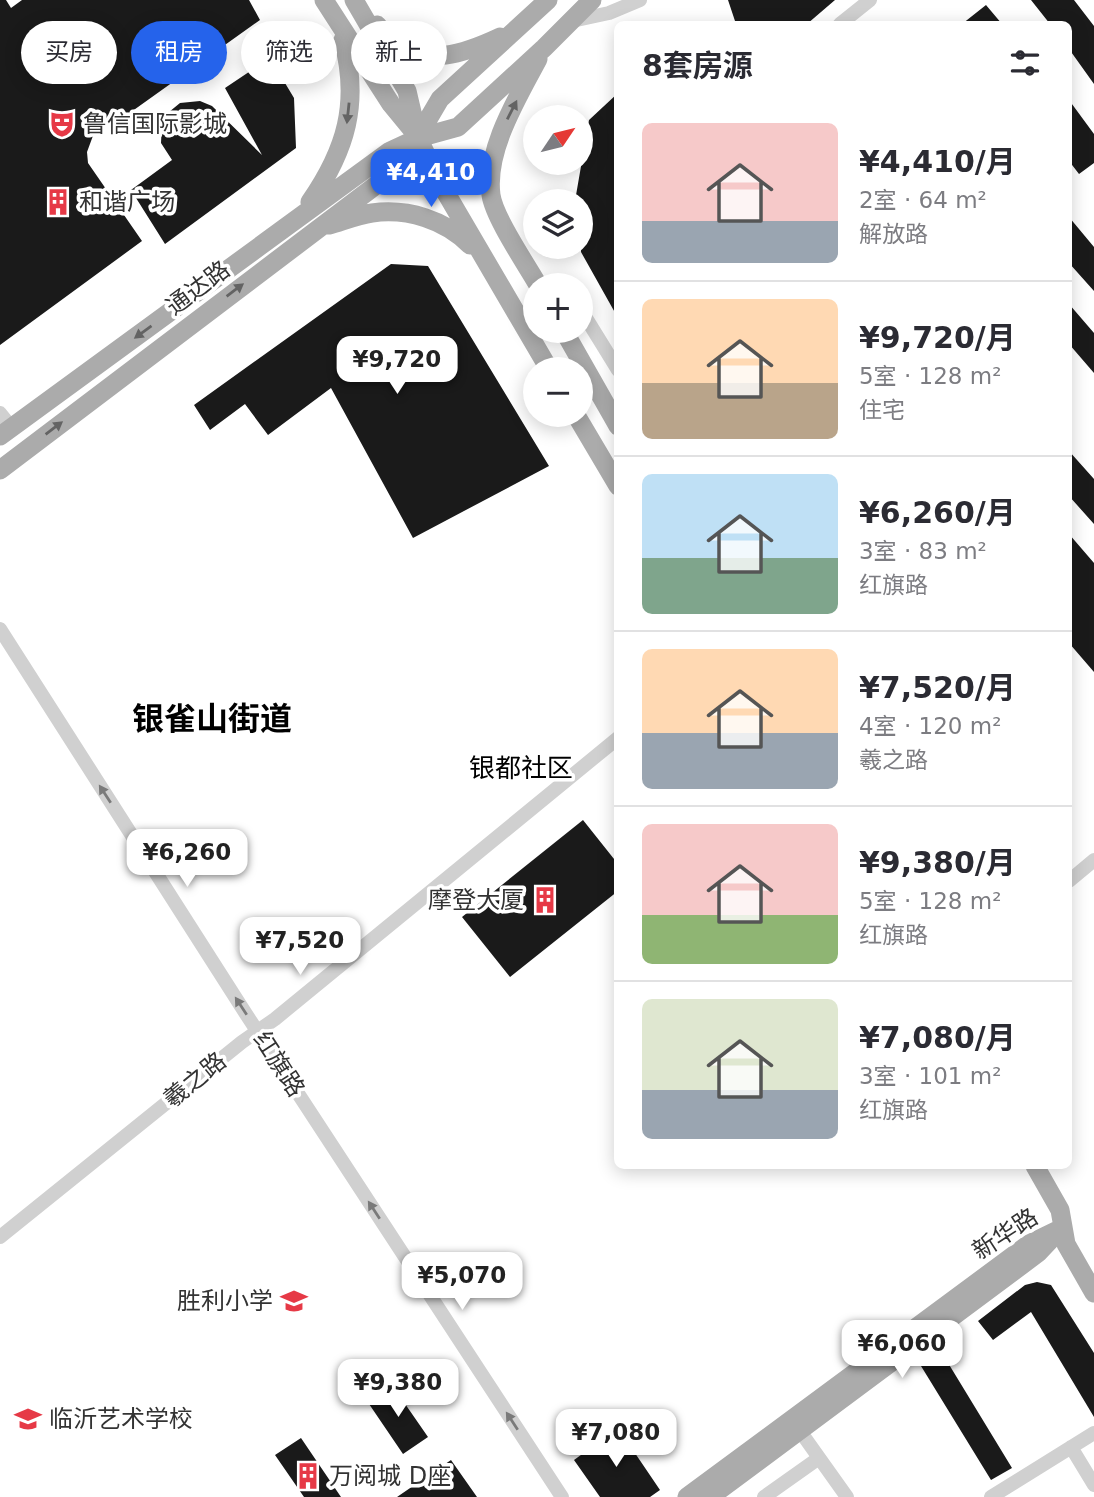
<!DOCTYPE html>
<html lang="zh">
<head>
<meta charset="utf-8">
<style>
  body { margin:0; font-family:"DejaVu Sans","Noto Sans SC",sans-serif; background:#f7f7f7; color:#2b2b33; height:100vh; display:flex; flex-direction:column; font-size:26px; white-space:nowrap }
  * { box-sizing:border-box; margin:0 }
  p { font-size:23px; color:#7c7c81 }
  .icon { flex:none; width:38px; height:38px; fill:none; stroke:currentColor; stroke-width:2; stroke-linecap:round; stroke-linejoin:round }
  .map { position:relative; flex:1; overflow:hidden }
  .side { position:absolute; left:614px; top:21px; width:458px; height:1148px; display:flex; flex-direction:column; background:#fff; border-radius:10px; box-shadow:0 4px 18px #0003 }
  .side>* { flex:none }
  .banner { position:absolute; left:21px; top:21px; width:488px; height:63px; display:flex; gap:14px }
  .needle { width:46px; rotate:55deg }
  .buttons { position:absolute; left:523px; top:105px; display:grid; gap:14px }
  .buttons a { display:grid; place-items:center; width:70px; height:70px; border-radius:50%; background:#fff; box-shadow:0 4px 18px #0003; font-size:35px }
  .price { position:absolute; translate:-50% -60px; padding:0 16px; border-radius:14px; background:#fff; color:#222; font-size:23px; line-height:46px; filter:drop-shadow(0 2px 4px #0008) }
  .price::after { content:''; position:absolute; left:50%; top:42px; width:21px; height:16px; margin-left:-10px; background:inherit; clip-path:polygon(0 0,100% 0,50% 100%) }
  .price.selected { background:#2563eb; color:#fff }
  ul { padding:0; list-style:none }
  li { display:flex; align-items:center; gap:21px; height:175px; padding:0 28px }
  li+li { border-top:2px solid #e1e1e2 }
  li span { display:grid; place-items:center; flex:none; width:196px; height:140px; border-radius:10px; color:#555 }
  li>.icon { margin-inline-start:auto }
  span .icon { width:84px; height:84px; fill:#fffc; stroke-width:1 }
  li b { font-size:30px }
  h2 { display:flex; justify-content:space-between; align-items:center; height:84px; padding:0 28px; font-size:30px }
  .tag { padding:0 24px; border-radius:32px; background:#fff; box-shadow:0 4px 18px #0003; font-size:24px; line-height:63px }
  .tag.selected { background:#2563eb; color:#fff }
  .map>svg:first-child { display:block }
  .building { fill:#1a1a1a }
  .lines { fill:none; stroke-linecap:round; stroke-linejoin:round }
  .minor { stroke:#d0d0d0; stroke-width:14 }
  .major { stroke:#ababab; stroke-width:19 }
  .oneway { fill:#636363 }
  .oneway2 { fill:#7a7a7a }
  .labels { text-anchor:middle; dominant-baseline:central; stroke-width:7; stroke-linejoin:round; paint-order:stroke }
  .poi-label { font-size:24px; fill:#333; stroke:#fff; text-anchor:start }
  .street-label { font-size:24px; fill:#333; stroke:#fff }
  .neighbourhood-label { font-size:26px; fill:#000; stroke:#fff }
  .district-label { font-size:32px; font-weight:bold; fill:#000; stroke:#fff }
</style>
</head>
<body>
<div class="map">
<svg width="1094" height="1497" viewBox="0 0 1094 1497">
  <rect width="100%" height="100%" fill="#fff"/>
  <path class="building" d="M0,0H6L11,8L22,0H249L260,20L110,127L108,123L94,133L87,152L88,163L142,241L0,345Z
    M728,0H835L807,24H736Z
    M1031,0H1074L1094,26V84L1069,49V24H1050Z
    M986,5L1002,24H962Z
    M270,58L294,98L296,148L165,244L131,190L172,160L161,143L162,122L169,112L180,103L200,101L212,106L262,155L225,88Z
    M618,93V318L581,252V201H575L589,120Z
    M1069,100L1094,134V163L1079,174L1069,161Z
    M1069,217L1094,247V291L1069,263Z
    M391,264L428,266L549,466L413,538L331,388L268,435L245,404L210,430L194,405Z
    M1069,304L1094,333V373L1069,344Z
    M1069,451L1094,479V524L1069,496Z
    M1069,534L1094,563V672L1069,643Z
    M583,820L618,864V891L510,977L462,917Z
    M1037,1282L1051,1285L1094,1353V1417L1031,1312L993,1340L978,1321L1025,1285Z
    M942,1353L1012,1468L991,1480L921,1366Z
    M392,1385L428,1437L403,1454L367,1401Z
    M618,1428L660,1490L650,1497H600L574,1460Z
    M301,1438L341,1497H304L275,1455Z
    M451,1460L477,1497H397Z"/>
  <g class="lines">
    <path class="minor" d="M572,21L609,13L640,0
      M840,24L870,0
      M581,310L618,370
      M0,413L12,428
      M0,629L246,1014L562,1497
      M1069,881L1094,860
      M0,1237L242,1042L275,1019L618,738
      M800,1431L847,1497
      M1071,1447L1094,1485
      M764,1497L819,1458
      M991,1497L1094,1433"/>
    <path class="major" d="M324,0L391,104L414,132
      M354,0L407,91L418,138L439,181L549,369
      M377,25C381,30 385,37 391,41C425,68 466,53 500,37
      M310,202C346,150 360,103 343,40
      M329,225C343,221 358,215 372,213C408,208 445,220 470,245
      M538,285C526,264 494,217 491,195C485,150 518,97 538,59
      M564,331L618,426
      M576,415L618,486
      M0,436L390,151L418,138L458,127L544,48L592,0
      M0,470L400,167L440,99L548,0
      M1035,1166L1060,1210L1066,1244L1094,1293
      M687,1497L1029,1244L1062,1228
      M710,1497L1038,1253L1054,1236"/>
  </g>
  <defs><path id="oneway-solid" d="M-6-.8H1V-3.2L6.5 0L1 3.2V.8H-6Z" transform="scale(1.75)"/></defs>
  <g class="oneway">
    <use href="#oneway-solid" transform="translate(512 110) rotate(-63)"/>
    <use href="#oneway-solid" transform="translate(348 113) rotate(96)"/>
    <use href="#oneway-solid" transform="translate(235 290) rotate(-37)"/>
    <use href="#oneway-solid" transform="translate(143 332) rotate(144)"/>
    <use href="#oneway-solid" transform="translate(54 428) rotate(-37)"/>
  </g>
  <g class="oneway2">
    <use href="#oneway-solid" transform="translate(105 794) rotate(-123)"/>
    <use href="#oneway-solid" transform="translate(241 1006) rotate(-123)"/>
    <use href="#oneway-solid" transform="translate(374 1210) rotate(-123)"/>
    <use href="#oneway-solid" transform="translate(512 1421) rotate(-123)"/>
  </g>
  <defs>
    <symbol id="theatre-bare" viewBox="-9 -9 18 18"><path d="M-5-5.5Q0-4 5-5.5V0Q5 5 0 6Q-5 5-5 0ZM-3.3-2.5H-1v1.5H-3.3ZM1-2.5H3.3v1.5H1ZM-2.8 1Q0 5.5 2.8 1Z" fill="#e63946" stroke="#fff" stroke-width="2.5" paint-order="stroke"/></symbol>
    <symbol id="building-bare" viewBox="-9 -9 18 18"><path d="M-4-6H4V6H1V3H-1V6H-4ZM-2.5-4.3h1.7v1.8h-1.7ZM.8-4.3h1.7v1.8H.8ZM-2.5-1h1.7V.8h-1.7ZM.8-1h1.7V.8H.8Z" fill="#e63946" stroke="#fff" stroke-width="2.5" paint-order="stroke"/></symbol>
    <symbol id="school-bare" viewBox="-9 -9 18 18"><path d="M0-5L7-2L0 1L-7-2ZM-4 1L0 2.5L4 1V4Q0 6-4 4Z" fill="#e63946" stroke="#fff" stroke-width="2.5" paint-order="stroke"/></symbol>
  </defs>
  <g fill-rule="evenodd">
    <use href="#theatre-bare" x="43" y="105" width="38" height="38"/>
    <use href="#building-bare" x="39" y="183" width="38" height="38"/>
    <use href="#building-bare" x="526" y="881" width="38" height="38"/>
    <use href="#school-bare" x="275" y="1282" width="38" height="38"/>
    <use href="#school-bare" x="9" y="1400" width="38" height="38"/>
    <use href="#building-bare" x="289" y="1457" width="38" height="38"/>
  </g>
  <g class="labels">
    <g class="poi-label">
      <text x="83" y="124">鲁信国际影城</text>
      <text x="79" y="202">和谐广场</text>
      <text x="524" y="900" text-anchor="end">摩登大厦</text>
      <text x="273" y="1301" text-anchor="end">胜利小学</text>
      <text x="49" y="1419">临沂艺术学校</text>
      <text x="329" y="1476">万阅城 D座</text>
    </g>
    <g class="street-label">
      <text transform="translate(198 288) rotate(-37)">通达路</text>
      <text transform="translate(279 1064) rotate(57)">红旗路</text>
      <text transform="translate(195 1080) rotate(-39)">羲之路</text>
      <text transform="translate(1005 1234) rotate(-33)">新华路</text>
    </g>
    <g class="neighbourhood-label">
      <text x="521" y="768">银都社区</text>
    </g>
    <g class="district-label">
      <text x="212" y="719">银雀山街道</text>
    </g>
  </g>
</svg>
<div class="buttons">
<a><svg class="needle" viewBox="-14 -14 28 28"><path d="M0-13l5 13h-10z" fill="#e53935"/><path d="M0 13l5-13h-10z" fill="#7c7c81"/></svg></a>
<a><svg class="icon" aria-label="layers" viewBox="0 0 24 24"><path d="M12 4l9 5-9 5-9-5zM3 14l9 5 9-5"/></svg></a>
<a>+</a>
<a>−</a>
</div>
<b class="price selected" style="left:431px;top:209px">¥4,410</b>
<b class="price" style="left:397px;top:396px">¥9,720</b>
<b class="price" style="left:187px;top:889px">¥6,260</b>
<b class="price" style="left:300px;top:977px">¥7,520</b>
<b class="price" style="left:462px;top:1312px">¥5,070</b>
<b class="price" style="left:902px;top:1380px">¥6,060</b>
<b class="price" style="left:398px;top:1419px">¥9,380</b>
<b class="price" style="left:616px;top:1469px">¥7,080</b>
<div class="banner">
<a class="tag">买房</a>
<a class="tag selected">租房</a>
<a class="tag">筛选</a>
<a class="tag">新上</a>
</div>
<section class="side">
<h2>8套房源<svg class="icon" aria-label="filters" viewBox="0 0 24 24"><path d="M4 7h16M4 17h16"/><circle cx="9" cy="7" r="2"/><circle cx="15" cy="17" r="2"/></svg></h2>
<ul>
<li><span style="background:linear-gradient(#f6c9c9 70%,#9aa5b1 0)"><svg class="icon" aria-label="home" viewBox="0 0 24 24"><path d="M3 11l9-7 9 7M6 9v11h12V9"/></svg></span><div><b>¥4,410/月</b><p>2室 · 64 m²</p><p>解放路</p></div></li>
<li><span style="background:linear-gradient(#ffd9b3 60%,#b9a48a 0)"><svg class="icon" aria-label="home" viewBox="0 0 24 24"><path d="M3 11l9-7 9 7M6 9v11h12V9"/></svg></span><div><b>¥9,720/月</b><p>5室 · 128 m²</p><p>住宅</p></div></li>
<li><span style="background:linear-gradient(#bfe0f5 60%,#7fa58c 0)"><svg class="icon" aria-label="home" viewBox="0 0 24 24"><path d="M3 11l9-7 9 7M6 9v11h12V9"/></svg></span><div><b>¥6,260/月</b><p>3室 · 83 m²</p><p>红旗路</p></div></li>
<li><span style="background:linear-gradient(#ffd9b3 60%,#9aa5b1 0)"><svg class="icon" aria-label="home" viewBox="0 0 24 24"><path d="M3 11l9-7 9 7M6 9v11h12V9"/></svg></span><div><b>¥7,520/月</b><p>4室 · 120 m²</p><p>羲之路</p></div></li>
<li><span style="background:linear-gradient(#f6c9c9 65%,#8fb573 0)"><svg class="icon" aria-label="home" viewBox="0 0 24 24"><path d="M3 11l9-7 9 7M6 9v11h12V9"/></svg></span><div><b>¥9,380/月</b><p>5室 · 128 m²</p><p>红旗路</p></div></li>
<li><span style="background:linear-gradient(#dfe7d0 65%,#9aa5b1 0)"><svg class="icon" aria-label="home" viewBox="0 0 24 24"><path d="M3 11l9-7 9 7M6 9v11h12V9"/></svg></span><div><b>¥7,080/月</b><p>3室 · 101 m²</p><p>红旗路</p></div></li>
</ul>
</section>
</div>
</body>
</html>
